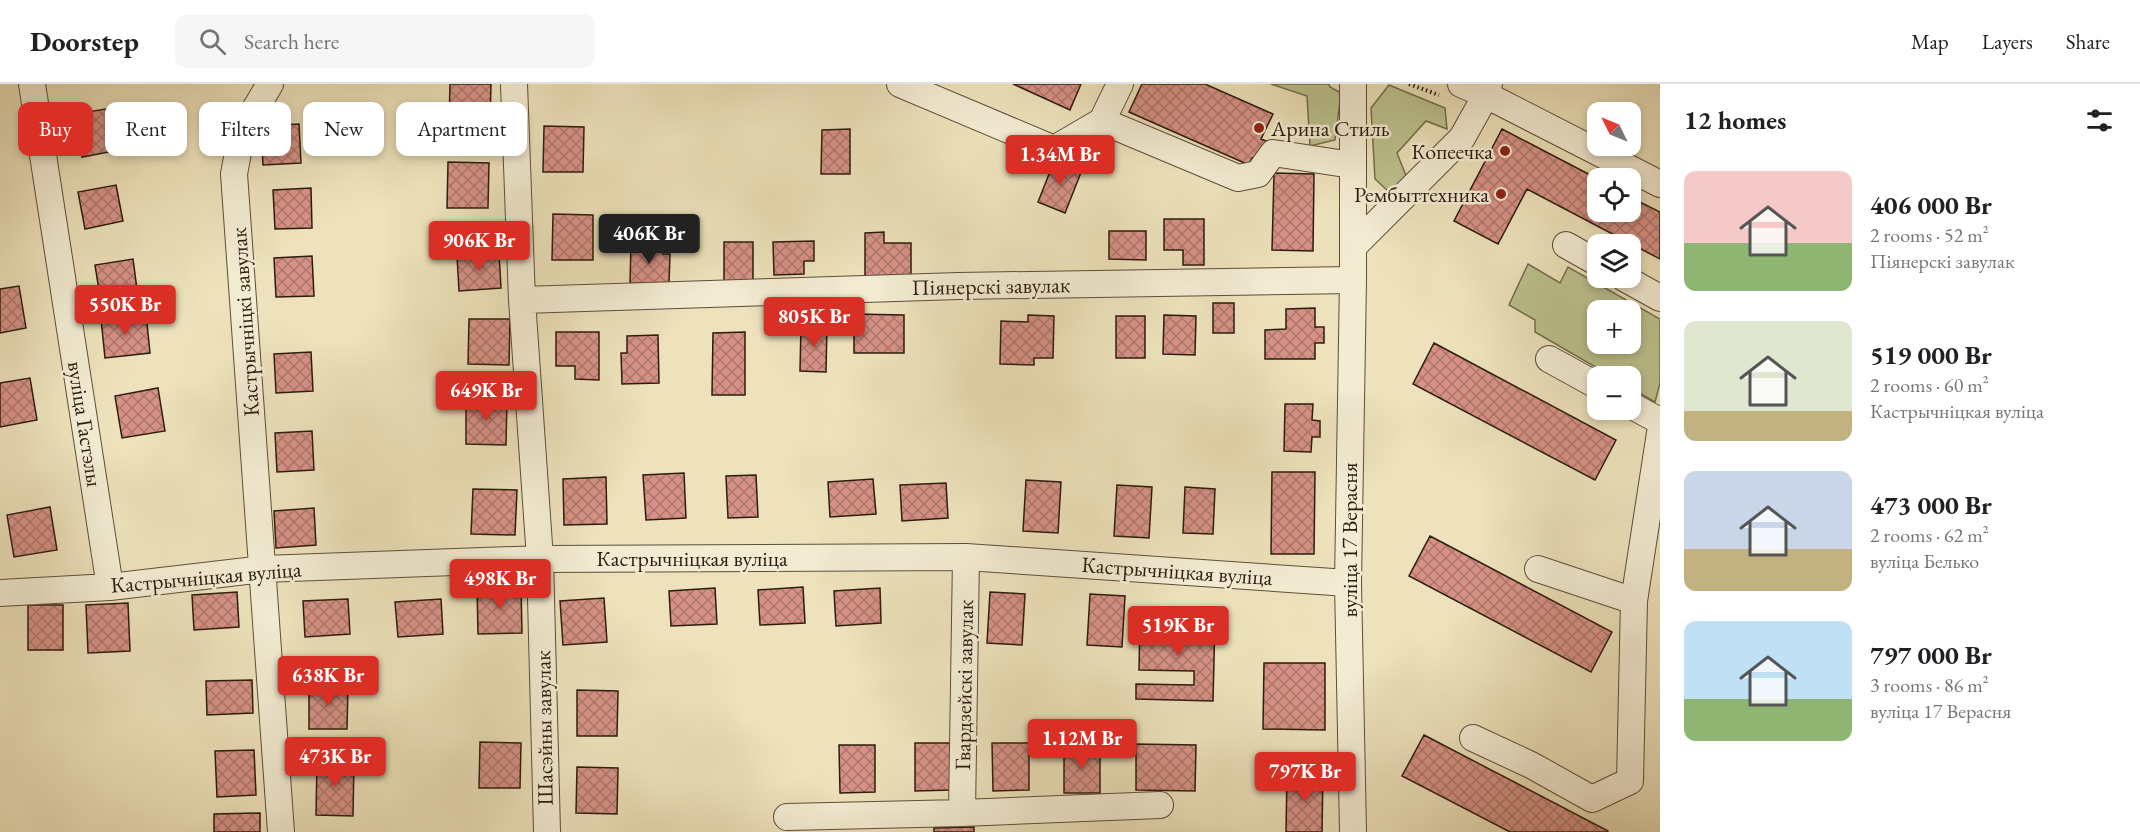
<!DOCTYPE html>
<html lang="en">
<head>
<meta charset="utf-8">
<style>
  body { margin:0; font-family:"EB Garamond",serif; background:#f6f6f6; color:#202124; height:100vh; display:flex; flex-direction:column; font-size:22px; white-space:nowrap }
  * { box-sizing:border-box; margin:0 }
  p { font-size:20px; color:#757577 }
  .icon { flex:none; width:33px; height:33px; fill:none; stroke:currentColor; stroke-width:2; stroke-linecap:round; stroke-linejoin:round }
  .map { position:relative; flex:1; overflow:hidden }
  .sheet { display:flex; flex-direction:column; background:#fff; width:480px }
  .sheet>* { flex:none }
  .banner { position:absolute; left:18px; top:18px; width:570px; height:54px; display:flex; gap:12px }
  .needle { width:39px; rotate:313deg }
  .buttons { position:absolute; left:1587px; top:18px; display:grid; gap:12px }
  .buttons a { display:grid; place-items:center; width:54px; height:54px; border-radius:12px; background:#fff; box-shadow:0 3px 9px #0003; font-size:30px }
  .price { position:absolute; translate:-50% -51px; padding:0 14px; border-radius:6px; background:#d93025; color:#fff; font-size:20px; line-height:39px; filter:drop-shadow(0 2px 3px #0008) }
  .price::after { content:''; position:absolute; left:50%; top:36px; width:18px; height:14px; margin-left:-9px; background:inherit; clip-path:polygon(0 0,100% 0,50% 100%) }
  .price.selected { background:#222; color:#fff }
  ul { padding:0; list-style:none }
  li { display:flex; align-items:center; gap:18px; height:150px; padding:0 24px }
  li span { display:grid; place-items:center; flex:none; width:168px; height:120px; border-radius:12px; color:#555 }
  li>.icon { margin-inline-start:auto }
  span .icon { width:72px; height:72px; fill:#fffc; stroke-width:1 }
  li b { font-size:26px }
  h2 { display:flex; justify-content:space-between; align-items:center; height:72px; padding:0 24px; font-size:26px }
  .pill { padding:0 21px; border-radius:12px; background:#fff; box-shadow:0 3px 9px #0003; font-size:21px; line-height:54px }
  .pill.selected { background:#d93025; color:#fff }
  header { display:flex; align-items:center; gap:36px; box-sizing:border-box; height:84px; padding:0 30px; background:#fff; border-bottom:2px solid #e0e0e0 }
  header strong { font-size:28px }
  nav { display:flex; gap:33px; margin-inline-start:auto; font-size:21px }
  .search { width:420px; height:54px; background:#f6f6f6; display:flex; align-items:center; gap:15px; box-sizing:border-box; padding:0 21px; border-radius:12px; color:#757577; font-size:22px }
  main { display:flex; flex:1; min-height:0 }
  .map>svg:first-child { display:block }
  .green { fill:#bcc28e; stroke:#746e4e; stroke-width:1.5; fill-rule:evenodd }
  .building { fill:url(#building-cross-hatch); stroke:#2d1b0e; stroke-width:1.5 }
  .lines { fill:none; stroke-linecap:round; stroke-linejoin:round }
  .minor-casing { stroke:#5d4d39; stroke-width:28 }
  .path { stroke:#2d1b0e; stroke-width:4; stroke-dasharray:1.5 3; stroke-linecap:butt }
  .minor { stroke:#f3ecd3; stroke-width:26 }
  .poi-dot { fill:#8f2418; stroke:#f3ecd3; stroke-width:2 }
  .labels { text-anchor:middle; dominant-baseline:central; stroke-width:5; stroke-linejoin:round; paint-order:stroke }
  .poi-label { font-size:22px; fill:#2d1b0e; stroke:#f3ecd3; text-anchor:end }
  .street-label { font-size:22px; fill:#2d1b0e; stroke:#f3ecd3 }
</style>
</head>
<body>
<header>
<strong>Doorstep</strong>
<div class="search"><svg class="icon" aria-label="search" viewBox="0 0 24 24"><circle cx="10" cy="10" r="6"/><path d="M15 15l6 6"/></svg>Search here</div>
<nav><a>Map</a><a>Layers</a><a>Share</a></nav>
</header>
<main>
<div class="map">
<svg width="1660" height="748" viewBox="0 0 1660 748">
  <defs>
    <pattern id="building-cross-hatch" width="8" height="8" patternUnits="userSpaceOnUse" patternTransform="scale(1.5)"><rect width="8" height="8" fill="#d69286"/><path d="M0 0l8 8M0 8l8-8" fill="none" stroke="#ae766c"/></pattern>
  </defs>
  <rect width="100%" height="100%" fill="#ede2bb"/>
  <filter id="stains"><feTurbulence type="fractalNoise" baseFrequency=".00333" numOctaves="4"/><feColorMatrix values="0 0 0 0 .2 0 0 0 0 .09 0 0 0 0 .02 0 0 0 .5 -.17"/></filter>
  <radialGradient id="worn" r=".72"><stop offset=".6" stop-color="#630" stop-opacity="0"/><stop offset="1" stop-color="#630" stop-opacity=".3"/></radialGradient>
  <path class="green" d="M1271,0H1329L1330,3L1341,9L1335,56L1310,62L1307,12Z
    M1389,1L1445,24L1447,45L1426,37L1397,69L1407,94L1390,109L1375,95L1371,24Z
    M1528,180L1560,199L1568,183L1660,235V299L1655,318L1631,304L1630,292H1611L1535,248V236L1509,221ZM1598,226H1630V260H1598Z"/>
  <path class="building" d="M450,0H491L490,40L449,39Z
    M1013,0H1081L1070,26Z
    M1142,0H1205L1273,30L1261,55L1266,57L1258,76L1252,74L1249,81L1129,28Z
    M118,23L125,65L82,73L75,30Z
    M299,40L301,79L263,81L261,42Z
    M544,42L584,43L583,88H543Z
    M850,45V90H821L822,46Z
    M1502,45L1598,95V128H1630V113L1660,128V175L1527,105L1498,160L1454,137Z
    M1055,75L1082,86L1065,129L1038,118Z
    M448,78L489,79L488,124H447Z
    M1274,89L1314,90L1313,167L1272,166Z
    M116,101L123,137L85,145L78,108Z
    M311,104L312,144L275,145L273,106Z
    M553,130L593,131V176H552Z
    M1164,135H1204V181H1183V166H1164Z
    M1109,147H1146V176L1109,175Z
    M884,148V159H911V195H865V149Z
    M814,157V177H804V190L774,191L773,158Z
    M724,158H753V197H724Z
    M631,160L663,161V170H670L669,200L630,199Z
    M499,169L501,204L459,207L457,172Z
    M312,172L314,212L276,213L274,174Z
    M133,175L138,213L101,219L95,181Z
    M19,202L26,244L0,249V205Z
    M1213,219H1234V249H1213Z
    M1315,224V243H1324V259H1315V275H1265V246L1286,245V225Z
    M146,230L150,269L105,274L101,235Z
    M854,230L904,231V269H854Z
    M1028,231L1054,232L1053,274H1034V281L1000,280L1001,237L1028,238Z
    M1164,231L1196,232L1195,271L1163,270Z
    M1116,232H1145V274H1116Z
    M469,235H510L509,281L468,280Z
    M801,241L827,242L826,288L800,287Z
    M556,248H599V296L575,295V282H556Z
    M745,248V311H712L713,249Z
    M658,251L659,299L622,300L621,269H627V252Z
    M1434,259L1616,356L1595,396L1413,300Z
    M311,268L313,307L276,309L274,270Z
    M30,294L37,336L0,343V299Z
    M158,304L165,347L122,354L115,312Z
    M466,315H507L506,361L466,360Z
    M1285,320H1313L1312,336L1320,337V353H1312L1311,368L1284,367Z
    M312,347L314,386L277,388L275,349Z
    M1272,388H1315L1314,470H1271Z
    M684,389L686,434L646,436L643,391Z
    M756,391L758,433L728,434L726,392Z
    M606,393L607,440L564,441L563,395Z
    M873,395L876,430L830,433L828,398Z
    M1026,396L1061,398L1058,449L1023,447Z
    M946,399L948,434L902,437L900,401Z
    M1117,401L1152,403L1149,454L1114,452Z
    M1185,403L1215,405L1213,450L1183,449Z
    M473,405L517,406L515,451L471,450Z
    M50,423L57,466L14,473L7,431Z
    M314,424L316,461L276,464L274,427Z
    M1430,452L1612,548L1591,588L1409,492Z
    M521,502L522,549L478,550L477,503Z
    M803,503L805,539L760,541L758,506Z
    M715,504L717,540L671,542L669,507Z
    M880,504L881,539L836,542L834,507Z
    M237,508L239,543L194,546L192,511Z
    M990,508L1025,510L1022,561L987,559Z
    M1090,510L1125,512L1122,563L1087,561Z
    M604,514L607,558L563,561L560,517Z
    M348,515L350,550L305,553L303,517Z
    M441,515L443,550L398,553L395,518Z
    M128,519L130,567L88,569L86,521Z
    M28,521H63V566H28Z
    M1140,534L1215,536L1213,617L1136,615V600L1194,601V587L1139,586Z
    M1264,579H1325V646L1263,645Z
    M252,596L253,629L207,631L206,597Z
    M309,601L348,602L347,645H309Z
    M577,606L618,607L617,652H577Z
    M1424,651L1608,747L1607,748H1510L1402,692Z
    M480,658L521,659L520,704H479Z
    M915,659H951L952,706L915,707Z
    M992,659H1029V706L993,707Z
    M1136,660L1196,661L1195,707L1136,706Z
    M839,661H875V708L840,709Z
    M1064,662H1100V709H1064Z
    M254,666L256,711L217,713L215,667Z
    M317,677H354L353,732L316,731Z
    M577,683L618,684L617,730L576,729Z
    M1287,689H1323L1322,748H1286Z
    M260,729V748H214V730Z
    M974,743V748H934V744Z"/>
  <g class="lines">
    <defs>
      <path id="minor" d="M32,0L110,503
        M270,0L242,47L234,90L281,748
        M514,0L522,216L540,475L547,748
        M900,0L1054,65L1102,37L1120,0
        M1461,0L1486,11L1660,100
        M1102,37L1238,94L1258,90L1273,69L1352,81
        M1566,161L1598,179
        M1353,163L1462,54L1486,11L1489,0
        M1624,194L1660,214
        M522,216L959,202L1353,196
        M1549,275L1598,302
        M1630,321L1660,337
        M1538,485L1634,517
        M0,509L110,503L263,485L540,475L966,473L1348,499
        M1473,654L1531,681L1592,715L1630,697L1634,517L1660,349
        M962,729L966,473
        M787,733L962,729L1160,721
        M1353,748L1348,499L1353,196V0"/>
    </defs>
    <use href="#minor" class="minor-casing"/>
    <path class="path" d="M1409,0L1439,11"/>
    <use href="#minor" class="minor"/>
  </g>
  <g class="poi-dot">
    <circle cx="1259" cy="44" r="6"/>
    <circle cx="1505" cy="67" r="6"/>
    <circle cx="1501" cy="110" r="6"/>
  </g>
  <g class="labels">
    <g class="poi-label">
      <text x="1271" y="44" text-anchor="start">Арина Стиль</text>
      <text x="1493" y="67">Копеечка</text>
      <text x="1489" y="110">Рембыттехника</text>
    </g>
    <g class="street-label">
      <text transform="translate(991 202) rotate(-1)">Піянерскі завулак</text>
      <text transform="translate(245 238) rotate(-94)">Кастрычніцкі завулак</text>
      <text transform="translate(85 340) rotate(81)">вуліца Гастэлы</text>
      <text transform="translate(1349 456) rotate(-90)">вуліца 17 Верасня</text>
      <text x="692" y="474">Кастрычніцкая вуліца</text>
      <text transform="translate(1177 487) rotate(4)">Кастрычніцкая вуліца</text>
      <text transform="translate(206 493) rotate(-5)">Кастрычніцкая вуліца</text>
      <text transform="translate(964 601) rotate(-89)">Гвардзейскі завулак</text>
      <text transform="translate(544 644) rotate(-91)">Шасэйны завулак</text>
    </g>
  </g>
  <rect width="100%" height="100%" filter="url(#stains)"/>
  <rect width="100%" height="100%" fill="url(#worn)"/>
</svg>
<div class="buttons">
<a><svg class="needle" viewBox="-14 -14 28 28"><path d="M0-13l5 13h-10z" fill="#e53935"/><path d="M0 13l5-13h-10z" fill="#757577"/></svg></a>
<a><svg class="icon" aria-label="locate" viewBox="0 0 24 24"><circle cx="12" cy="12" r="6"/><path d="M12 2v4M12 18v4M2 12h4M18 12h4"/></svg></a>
<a><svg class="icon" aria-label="layers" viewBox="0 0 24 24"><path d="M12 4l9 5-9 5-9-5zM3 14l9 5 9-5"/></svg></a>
<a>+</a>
<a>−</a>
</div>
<b class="price" style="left:1060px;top:102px">1.34M Br</b>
<b class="price selected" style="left:649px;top:181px">406K Br</b>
<b class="price" style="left:479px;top:188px">906K Br</b>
<b class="price" style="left:125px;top:252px">550K Br</b>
<b class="price" style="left:814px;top:264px">805K Br</b>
<b class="price" style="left:486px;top:338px">649K Br</b>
<b class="price" style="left:500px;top:526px">498K Br</b>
<b class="price" style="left:1178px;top:573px">519K Br</b>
<b class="price" style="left:328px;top:623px">638K Br</b>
<b class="price" style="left:1082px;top:686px">1.12M Br</b>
<b class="price" style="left:335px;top:704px">473K Br</b>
<b class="price" style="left:1305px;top:719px">797K Br</b>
<div class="banner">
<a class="pill selected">Buy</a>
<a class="pill">Rent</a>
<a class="pill">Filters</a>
<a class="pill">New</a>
<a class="pill">Apartment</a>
</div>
</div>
<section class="sheet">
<h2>12 homes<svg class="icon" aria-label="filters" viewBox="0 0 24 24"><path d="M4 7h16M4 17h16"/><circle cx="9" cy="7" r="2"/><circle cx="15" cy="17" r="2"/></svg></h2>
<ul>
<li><span style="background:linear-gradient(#f6c9c9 60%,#8fb573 0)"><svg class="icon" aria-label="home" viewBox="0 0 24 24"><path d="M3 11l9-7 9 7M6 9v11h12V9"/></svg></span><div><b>406 000 Br</b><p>2 rooms · 52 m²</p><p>Піянерскі завулак</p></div></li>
<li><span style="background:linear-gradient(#dfe7d0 75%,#c2b280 0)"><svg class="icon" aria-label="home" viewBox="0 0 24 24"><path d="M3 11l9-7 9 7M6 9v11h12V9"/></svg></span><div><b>519 000 Br</b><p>2 rooms · 60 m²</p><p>Кастрычніцкая вуліца</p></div></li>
<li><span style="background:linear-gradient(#c9d6e8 65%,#c2b280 0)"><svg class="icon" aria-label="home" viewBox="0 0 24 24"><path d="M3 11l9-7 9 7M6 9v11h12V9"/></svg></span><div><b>473 000 Br</b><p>2 rooms · 62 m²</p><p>вуліца Белько</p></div></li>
<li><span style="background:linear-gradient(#bfe0f5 65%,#8fb573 0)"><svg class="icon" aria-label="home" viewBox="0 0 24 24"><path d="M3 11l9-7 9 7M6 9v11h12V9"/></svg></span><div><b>797 000 Br</b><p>3 rooms · 86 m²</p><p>вуліца 17 Верасня</p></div></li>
</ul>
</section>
</main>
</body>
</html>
